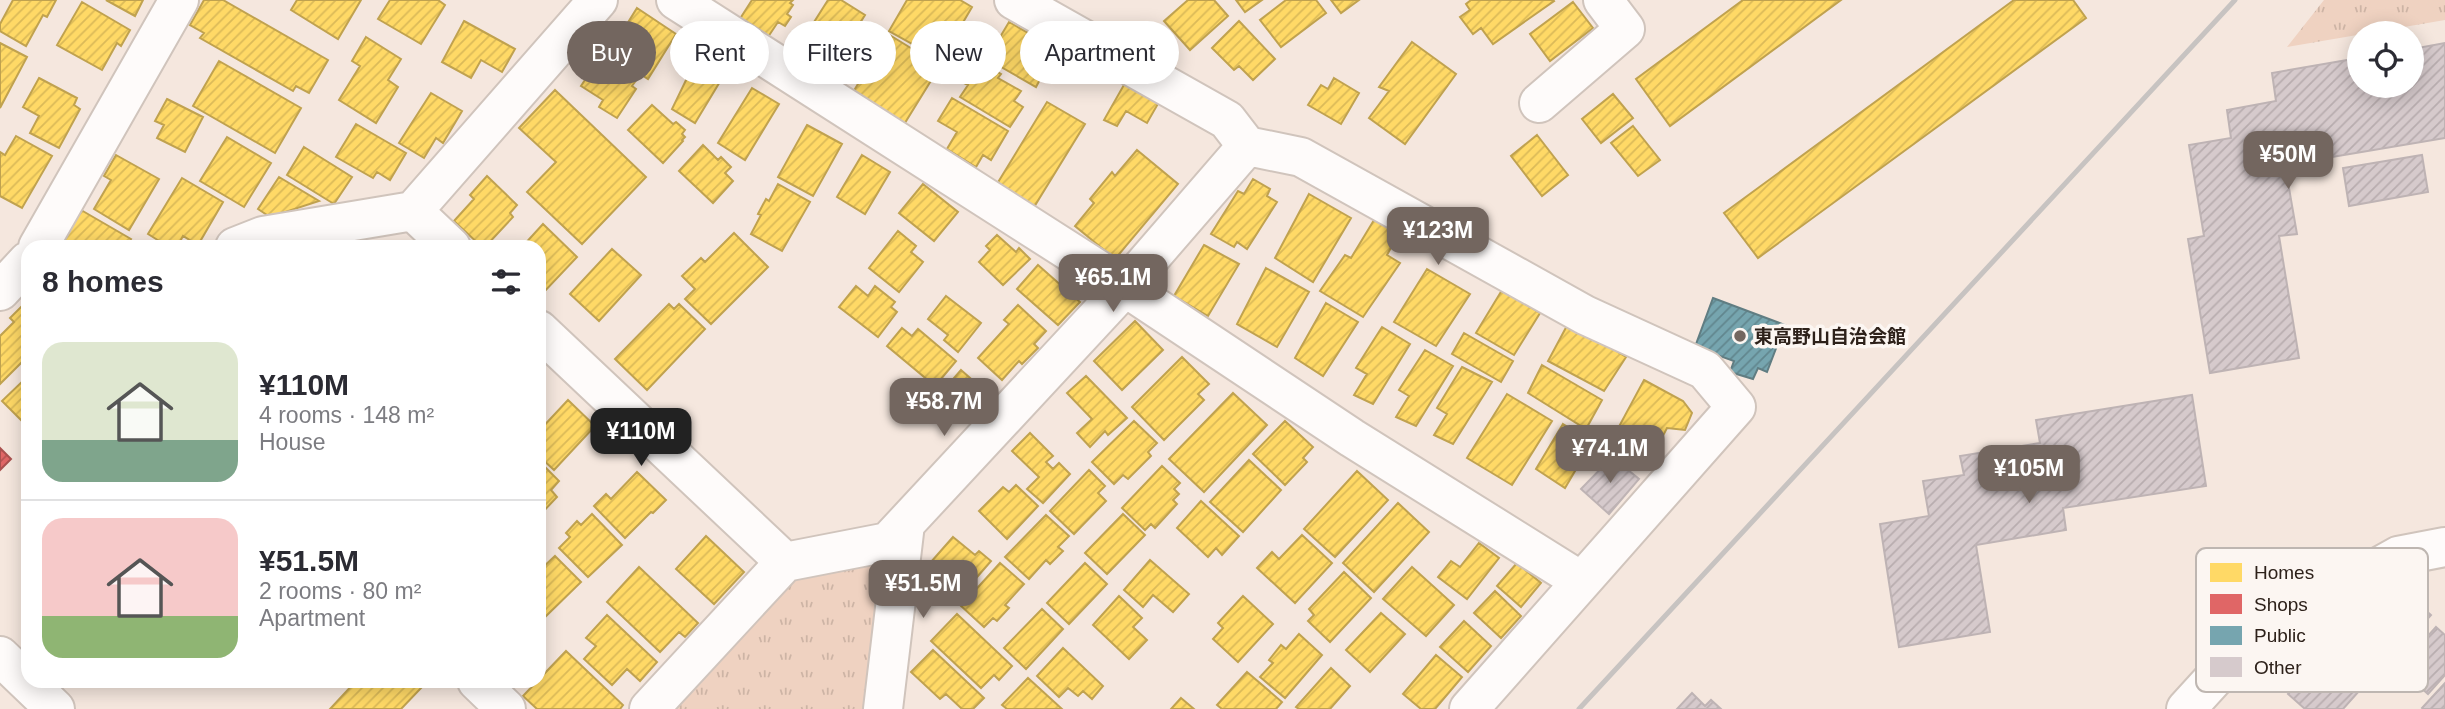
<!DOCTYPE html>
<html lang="en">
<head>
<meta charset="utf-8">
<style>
  body { margin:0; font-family:Helvetica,"Noto Sans JP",sans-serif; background:#f7f7f7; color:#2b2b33; height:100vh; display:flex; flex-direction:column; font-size:26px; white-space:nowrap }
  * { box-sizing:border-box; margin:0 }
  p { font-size:23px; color:#7c7c81 }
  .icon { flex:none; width:38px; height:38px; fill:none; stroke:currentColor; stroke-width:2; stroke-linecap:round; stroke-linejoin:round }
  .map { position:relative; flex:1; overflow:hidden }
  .details { position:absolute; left:21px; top:240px; width:525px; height:448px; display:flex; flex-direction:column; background:#fff; border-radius:21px; box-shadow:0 4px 18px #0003 }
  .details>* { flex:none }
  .hud { position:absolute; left:567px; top:21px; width:665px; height:63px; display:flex; gap:14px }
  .controls { position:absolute; left:2347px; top:21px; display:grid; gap:14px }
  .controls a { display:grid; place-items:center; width:77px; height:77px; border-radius:50%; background:#fff; box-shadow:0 4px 18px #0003; font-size:35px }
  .price { position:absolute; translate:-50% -60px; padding:0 16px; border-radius:14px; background:#73665f; color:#fff; font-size:23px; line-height:46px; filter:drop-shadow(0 2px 4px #0008) }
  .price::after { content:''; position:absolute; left:50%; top:42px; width:21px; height:16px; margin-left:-10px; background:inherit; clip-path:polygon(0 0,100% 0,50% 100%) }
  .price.on { background:#222; color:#fff }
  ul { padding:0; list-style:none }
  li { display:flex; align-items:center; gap:21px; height:175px; padding:0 21px }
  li+li { border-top:2px solid #e1e1e2 }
  li span { display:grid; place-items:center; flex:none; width:196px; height:140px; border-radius:21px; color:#555 }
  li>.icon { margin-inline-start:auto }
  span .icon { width:84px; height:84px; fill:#fffc; stroke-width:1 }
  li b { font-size:30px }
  h2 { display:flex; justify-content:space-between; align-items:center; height:84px; padding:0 21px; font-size:30px }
  .pill { padding:0 24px; border-radius:32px; background:#fff; box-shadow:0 4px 18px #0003; font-size:24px; line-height:63px }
  .pill.on { background:#73665f; color:#fff }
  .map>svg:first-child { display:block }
  .park { fill:url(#park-tufts) }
  .homes { fill:url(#homes-hatch); stroke:#c0a24f; stroke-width:2 }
  .shops { fill:url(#shops-hatch); stroke:#aa514f; stroke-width:2 }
  .public { fill:url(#public-hatch); stroke:#607d82; stroke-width:2 }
  .building { fill:url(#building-hatch); stroke:#beb3b4; stroke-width:2 }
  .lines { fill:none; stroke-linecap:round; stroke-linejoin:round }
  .minor-casing { stroke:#d0c4bc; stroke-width:42 }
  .tertiary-casing { stroke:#d0c4bc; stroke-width:42 }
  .minor { stroke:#fefbfa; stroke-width:38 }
  .tertiary { stroke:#fefbfa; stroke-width:38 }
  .rail { stroke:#c7c3c1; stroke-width:5 }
  .poi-dot { fill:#73665f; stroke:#fcf6f2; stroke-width:2.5 }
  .labels { text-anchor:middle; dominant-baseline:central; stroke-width:7; stroke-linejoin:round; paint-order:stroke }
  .poi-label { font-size:19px; font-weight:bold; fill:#2d211a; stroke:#fcf6f2; text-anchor:start }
  .key { fill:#fcf6f2; stroke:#beb6b1; stroke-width:2 }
  .key-label { font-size:19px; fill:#2d211a }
</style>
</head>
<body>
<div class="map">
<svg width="2445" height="709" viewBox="0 0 2445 709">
  <defs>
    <pattern id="park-tufts" width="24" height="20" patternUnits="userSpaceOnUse" patternTransform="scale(1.75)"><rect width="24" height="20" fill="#efd2c1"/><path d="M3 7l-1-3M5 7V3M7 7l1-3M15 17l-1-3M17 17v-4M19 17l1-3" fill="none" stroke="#cdb4a5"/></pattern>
    <pattern id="homes-hatch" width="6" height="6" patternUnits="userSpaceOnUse" patternTransform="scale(1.75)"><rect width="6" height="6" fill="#ffd966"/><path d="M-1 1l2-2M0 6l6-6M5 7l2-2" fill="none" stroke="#dbba58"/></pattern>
    <pattern id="shops-hatch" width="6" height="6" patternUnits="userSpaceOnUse" patternTransform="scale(1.75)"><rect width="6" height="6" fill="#e06666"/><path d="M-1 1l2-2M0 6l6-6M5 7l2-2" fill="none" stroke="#b65453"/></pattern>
    <pattern id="public-hatch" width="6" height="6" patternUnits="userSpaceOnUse" patternTransform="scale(1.75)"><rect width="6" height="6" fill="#76a5af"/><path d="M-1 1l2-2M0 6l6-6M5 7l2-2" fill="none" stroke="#61868e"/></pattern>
    <pattern id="building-hatch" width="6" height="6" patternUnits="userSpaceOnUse" patternTransform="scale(1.75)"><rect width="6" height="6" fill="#d6cacc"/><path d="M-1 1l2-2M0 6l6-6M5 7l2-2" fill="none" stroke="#b8adaf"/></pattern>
  </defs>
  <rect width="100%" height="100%" fill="#f5e7de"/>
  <path class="park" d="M2324,0H2445V20L2287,47Z
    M889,557L872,709H665L787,575Z"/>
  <path class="homes" d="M13,0H56L47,17L43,15L26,46L0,31V24Z
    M106,0H143L135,16Z
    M204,0H223L328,60L309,93L296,86L293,91L200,38L204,33L190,25Z
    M297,0H361L338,39L291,10Z
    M390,0H438L445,5L421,44L378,19Z
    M752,0H793L790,3L793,5L787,14L791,17L785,26L778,22L764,43L736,25Z
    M828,0H841L865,15L834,64L820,55L816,61L797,49Z
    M907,0H960L972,7L941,60L889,31Z
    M1188,0H1214L1228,16L1190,50L1164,21Z
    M1236,0H1262L1245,12Z
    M1286,0H1316L1326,13L1281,47L1260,20Z
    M1331,0H1359L1341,13Z
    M1471,0H1553L1554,1L1493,44L1481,28L1473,34L1460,17L1470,10L1466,4Z
    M1743,0H1841L1670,126L1636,79Z
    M2014,0H2073L2086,18L1758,258L1724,213Z
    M82,2L130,30L121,46L117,43L102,70L57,45Z
    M1573,2L1593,28L1550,61L1530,34Z
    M637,8L676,34L648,79L628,66L639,49L619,37Z
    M464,21L515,49L502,72L481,60L471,78L442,62Z
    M1239,21L1275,59L1253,80L1239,66L1234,70L1212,48Z
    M1009,22L1056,49L1036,87L987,59Z
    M888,34L940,66L903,126L852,94Z
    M366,37L401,59L388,80L398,87L376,123L339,100L360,66L352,61Z
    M1412,42L1456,74L1405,144L1369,118L1389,91L1379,87Z
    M0,43L27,57L0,108Z
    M601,56L637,79L632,86L636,89L617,118L599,107L603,100L581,86Z
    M705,56L709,60L711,56L726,65L724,69L727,70L695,123L672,109L688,76L691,78Z
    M978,60L1001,74L998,78L1021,91L1014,101L1023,107L1010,127L960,97L968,85L964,83Z
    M219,61L301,108L275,153L193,106Z
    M39,78L77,98L74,105L80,109L59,148L30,133L39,116L23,107Z
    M1334,78L1359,93L1341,124L1308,105L1321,85L1328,89Z
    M1125,83L1159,102L1147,123L1126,111L1117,126L1104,120Z
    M752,88L779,104L745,160L718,143Z
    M555,90L646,177L582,244L527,192L556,162L519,128Z
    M431,93L462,111L443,143L436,138L424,158L399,143Z
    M1613,94L1633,118L1601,143L1582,119Z
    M952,98L1008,131L991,160L983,155L976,167L947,149L957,132L938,121Z
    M167,99L203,117L185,152L157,138L164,125L155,121Z
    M1047,102L1085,124L1034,207L997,184Z
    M652,105L673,124L676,122L685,130L682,134L685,137L682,140L683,141L663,163L628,130Z
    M356,124L406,153L390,180L377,172L373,178L336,157Z
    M807,125L842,144L813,196L778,177Z
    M1633,126L1660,160L1638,176L1611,143Z
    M1537,135L1568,175L1542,196L1511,156Z
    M16,136L52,156L22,208L0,196V152L5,155Z
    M227,137L271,163L244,207L200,181Z
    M703,145L718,160L721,157L731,167L725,173L733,181L713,203L679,171Z
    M304,147L352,177L334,204L287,175Z
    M1137,150L1178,184L1115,259L1075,226L1094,203L1090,199L1112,172L1115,176Z
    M116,155L159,179L129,230L94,209L111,180L104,176Z
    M862,155L890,172L865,214L837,197Z
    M487,176L517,205L510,213L513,217L485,247H482L454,221L474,199L470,195Z
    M279,177L319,201L270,217L258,209Z
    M182,178L223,202L198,245L183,236L177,247H169L148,234Z
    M1253,179L1270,189L1267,196L1277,202L1247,249L1237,242L1234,247L1211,234L1238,191L1244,194Z
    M778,184L810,202L782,251L751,234L761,215L758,214L766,199L769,201Z
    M923,184L958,212L934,241L899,213Z
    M1309,194L1351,218L1313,282L1275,258Z
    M81,210L131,239L126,247H68L69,244L63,241Z
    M1374,220L1399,233L1387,255L1400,263L1363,317L1320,291L1345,255L1351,258Z
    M543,224L577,257L544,292L539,288V247H522Z
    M898,231L916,246L911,252L923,262L899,292L869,268Z
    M734,233L768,267L711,324L685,299L695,289L682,276L701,258L705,262Z
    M997,235L1016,252L1019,248L1030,259L1003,285L979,262L990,250L986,246Z
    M1204,245L1239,264L1208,316L1174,296Z
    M612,249L641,275L599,321L570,294Z
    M1038,265L1080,302L1058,325L1017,289Z
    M1266,268L1309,292L1277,347L1237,324Z
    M1427,269L1470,294L1436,346L1394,322Z
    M856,286L868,296L875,286L895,302L891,307L897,312L878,337L839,307Z
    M1502,290L1540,313L1514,355L1476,333Z
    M946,296L981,323L958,352L944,340L948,335L928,319Z
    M27,301L28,356L0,384V336L14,322L10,318Z
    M1326,303L1358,322L1323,376L1295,358Z
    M669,304L674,309L679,304L705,329L647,390L615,359Z
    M1018,305L1046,331L1034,344L1038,348L1022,364L1019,361L1002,380L978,358L1009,324L1004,320Z
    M1135,321L1163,350L1122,390L1094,361Z
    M1569,322L1626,357L1604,391L1548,361Z
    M1382,327L1410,344L1373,404L1354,395L1367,374L1356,368Z
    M902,328L912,336L918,329L956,361L935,386L887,346Z
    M1464,333L1513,361L1501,382L1452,354Z
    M1425,350L1453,366L1416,426L1396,417L1409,396L1399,390Z
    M1182,357L1209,384L1198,394L1204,400L1164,440L1132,407Z
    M1542,365L1602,400L1586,429L1528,393Z
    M1462,367L1492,382L1453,444L1434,435L1447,414L1437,408Z
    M961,370L993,398L974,420L942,392Z
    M28,376V427L2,401Z
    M1086,376L1127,418L1108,435L1105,431L1090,447L1077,433L1092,419L1067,393Z
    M1644,380L1683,401L1692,413L1685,430L1667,428L1646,468L1608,447Z
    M1233,393L1267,425L1204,492L1169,459Z
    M1507,394L1552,421L1512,485L1467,458Z
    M568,400L595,426L554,470L539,456V431Z
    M1134,421L1157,443L1148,452L1151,456L1128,479L1123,475L1114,484L1092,462Z
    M1285,421L1313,447L1303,458L1307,462L1285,485L1253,454Z
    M1563,424L1592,442L1565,488L1536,469Z
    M1030,433L1053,456L1046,462L1053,469L1059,463L1070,474L1043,503L1027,489L1039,477L1012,451Z
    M1249,460L1281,490L1243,532L1210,502Z
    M539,461L559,481L551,490L557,497L539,516Z
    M1162,466L1180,483L1174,489L1179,494L1173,500L1177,504L1155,528L1151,524L1145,530L1122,508Z
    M1089,470L1105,486L1098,493L1106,501L1074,534L1050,511Z
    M1357,471L1388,500L1335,557L1304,529Z
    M637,472L666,500L653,513L651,512L625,538L594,506L606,494L611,499Z
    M1016,485L1038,506L1007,539L979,511L1003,487L1009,492Z
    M1201,501L1239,536L1222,555L1216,548L1208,557L1177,528Z
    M1398,503L1429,532L1374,592L1343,563Z
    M592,514L622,545L588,577L559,548L570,537L566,533L577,521L581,525Z
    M1123,514L1145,535L1107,574L1085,553Z
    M1046,515L1069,536L1058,547L1063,551L1050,564L1046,560L1029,579L1005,557Z
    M1302,535L1332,563L1295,603L1257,568L1272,552L1279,559Z
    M706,536L744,572L714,604L676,569Z
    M953,537L975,555L979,551L991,561L964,592L931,562Z
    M1479,543L1499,558L1467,599L1438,577L1451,561L1460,567Z
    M555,556L581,582L543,619L539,615V571Z
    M1150,560L1189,594L1173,612L1153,595L1143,607L1124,590Z
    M1000,563L1024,584L1005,605L1009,608L997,621L993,618L984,627L961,606Z
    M1085,563L1107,584L1069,624L1047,603Z
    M1517,563L1541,583L1521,607L1497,586Z
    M639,567L698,623L685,637L679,632L660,652L607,602Z
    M1412,567L1454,605L1426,636L1383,599Z
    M1344,572L1371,598L1330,642L1308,621L1314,615L1309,609Z
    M1495,591L1521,616L1501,638L1474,613Z
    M1119,596L1142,618L1133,627L1147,640L1129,659L1093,625Z
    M1243,596L1273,624L1238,662L1213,639L1223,628L1218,623Z
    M1042,609L1063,629L1026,669L1004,648Z
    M1381,613L1405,634L1370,672L1346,650Z
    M957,614L1012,666L999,680L994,675L981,688L931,641Z
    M607,615L657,662L640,681L627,669L612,685L584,659L596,646L586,638Z
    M1464,621L1491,646L1468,672L1440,647Z
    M1299,634L1322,655L1285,698L1260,677L1273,663L1269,660L1281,645L1286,649Z
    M1063,648L1103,686L1092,699L1083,691L1078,696L1068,688L1059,697L1037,676Z
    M933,650L984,698L973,709H962L946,694L940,699L911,672Z
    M566,651L623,705L620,709H537L523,696Z
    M1436,655L1462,677L1435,709H1421L1403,694Z
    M1331,668L1350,686L1330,709H1299L1296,707Z
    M1247,672L1282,702L1276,709H1222L1217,705Z
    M1028,678L1062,709H1007L1002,705Z
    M356,681H416L422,687L401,709H330Z
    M1181,698L1194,709H1171Z"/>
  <path class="shops" d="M0,448L11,459L0,470Z"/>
  <path class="public" d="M1713,298L1785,325L1767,372L1758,368L1753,379L1730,372L1734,361L1695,347Z"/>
  <path class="building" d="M2445,43V138L2285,165L2297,234L2279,236L2299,358L2210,373L2188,239L2204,236L2189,145L2231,138L2227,110L2276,101L2272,73L2359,58V86H2412V49Z
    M2422,155L2428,192L2349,206L2343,168Z
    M2192,395L2206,486L2063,508L2066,530L1976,545L1990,632L1899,647L1880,524L1929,516L1923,481L1964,475L1960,456L2040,443L2036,420Z
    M1612,457L1639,479L1609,514L1581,489Z
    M2393,581L2431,615L2382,670L2344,637Z
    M2436,627L2445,635V675L2428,694L2399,668Z
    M2329,647L2360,675L2352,685L2359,691L2343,709H2305L2288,694Z
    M2445,683V709H2423L2422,708Z
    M1692,693L1705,706L1711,700L1721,709H1677Z"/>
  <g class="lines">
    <defs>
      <path id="minor" d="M676,0L1125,287L1352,438L1581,581
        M1014,0L1227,120L1247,146L1301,157L1585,315L1705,370L1736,407L1469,709
        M1539,103L1625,29L1603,0
        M413,211L598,0
        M38,247L179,0
        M235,247L263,236L413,211L451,247
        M0,291L28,261
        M539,330L785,562
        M477,681L506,709
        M649,709L785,562L888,542L1125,287L1247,146
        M883,709L905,524
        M2186,709L2217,675L2264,631L2398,556L2445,547"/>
      <path id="tertiary" d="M0,656L55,709"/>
    </defs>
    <use href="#minor" class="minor-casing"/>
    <use href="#tertiary" class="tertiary-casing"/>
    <use href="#minor" class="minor"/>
    <use href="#tertiary" class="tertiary"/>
    <path class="rail" d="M1579,709L2235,0"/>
  </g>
  <circle class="poi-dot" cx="1740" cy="336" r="7"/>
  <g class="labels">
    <g class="poi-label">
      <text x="1754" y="336">東高野山自治会館</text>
    </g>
  </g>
  <rect x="2196" y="548" width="232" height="144" rx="10" class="key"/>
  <rect x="2210" y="563" width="32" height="19" fill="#ffd966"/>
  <rect x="2210" y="594" width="32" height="20" fill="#e06666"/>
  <rect x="2210" y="626" width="32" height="19" fill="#76a5af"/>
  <rect x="2210" y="657" width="32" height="20" fill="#d6cacc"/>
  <g class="key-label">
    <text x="2254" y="579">Homes</text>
    <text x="2254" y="611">Shops</text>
    <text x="2254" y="642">Public</text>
    <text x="2254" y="674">Other</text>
  </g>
</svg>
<div class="controls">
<a><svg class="icon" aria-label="locate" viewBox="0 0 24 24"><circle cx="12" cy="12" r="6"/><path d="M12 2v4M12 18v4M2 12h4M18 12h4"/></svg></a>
</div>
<b class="price" style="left:2288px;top:191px">¥50M</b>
<b class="price" style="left:1438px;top:267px">¥123M</b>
<b class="price" style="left:1113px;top:314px">¥65.1M</b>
<b class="price" style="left:944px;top:438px">¥58.7M</b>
<b class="price on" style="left:641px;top:468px">¥110M</b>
<b class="price" style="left:1610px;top:485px">¥74.1M</b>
<b class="price" style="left:2029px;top:505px">¥105M</b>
<b class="price" style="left:923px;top:620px">¥51.5M</b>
<div class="hud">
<a class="pill on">Buy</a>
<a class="pill">Rent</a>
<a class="pill">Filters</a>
<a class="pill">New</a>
<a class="pill">Apartment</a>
</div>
<section class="details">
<h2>8 homes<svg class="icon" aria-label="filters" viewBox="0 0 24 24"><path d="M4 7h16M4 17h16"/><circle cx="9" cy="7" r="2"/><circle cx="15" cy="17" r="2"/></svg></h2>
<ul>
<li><span style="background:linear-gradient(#dfe7d0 70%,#7fa58c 0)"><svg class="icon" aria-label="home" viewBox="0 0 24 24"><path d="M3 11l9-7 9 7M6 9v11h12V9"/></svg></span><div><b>¥110M</b><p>4 rooms · 148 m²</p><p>House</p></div></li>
<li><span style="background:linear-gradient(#f6c9c9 70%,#8fb573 0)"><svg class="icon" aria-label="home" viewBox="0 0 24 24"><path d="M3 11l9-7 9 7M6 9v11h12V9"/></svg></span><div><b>¥51.5M</b><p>2 rooms · 80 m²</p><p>Apartment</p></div></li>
</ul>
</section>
</div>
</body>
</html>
